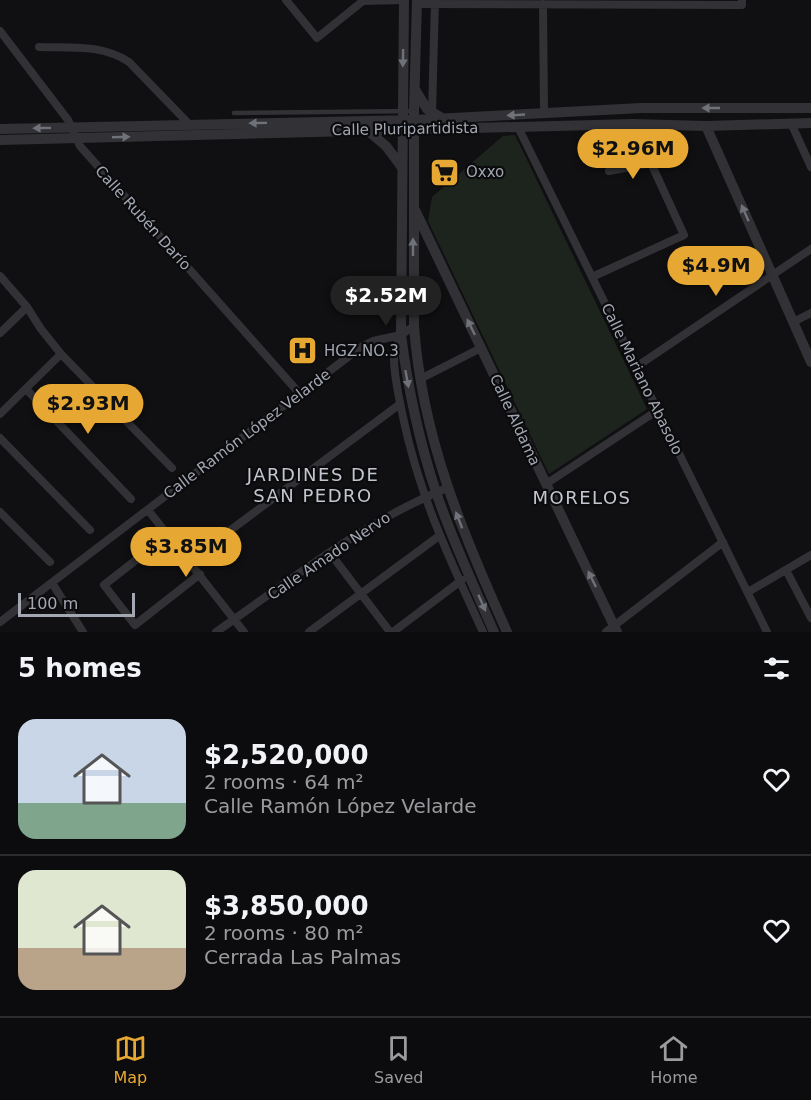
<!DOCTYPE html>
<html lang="en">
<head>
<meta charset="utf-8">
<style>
  body { margin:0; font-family:"DejaVu Sans",sans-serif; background:#1a1a1c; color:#f1f3f6; height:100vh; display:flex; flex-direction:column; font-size:22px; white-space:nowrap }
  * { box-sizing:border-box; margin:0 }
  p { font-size:20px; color:#9a9b9e }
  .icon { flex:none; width:33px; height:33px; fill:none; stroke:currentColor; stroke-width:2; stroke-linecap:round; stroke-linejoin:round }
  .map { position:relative; height:632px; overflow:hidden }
  .drawer { display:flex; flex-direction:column; background:#0c0c0e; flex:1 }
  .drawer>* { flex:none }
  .scale { position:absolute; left:18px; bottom:15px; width:117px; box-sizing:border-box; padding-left:6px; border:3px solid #a2a7b2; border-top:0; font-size:16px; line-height:21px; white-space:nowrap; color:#a2a7b2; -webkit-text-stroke:4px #0b0b0d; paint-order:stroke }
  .price { position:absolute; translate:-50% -51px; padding:0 14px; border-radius:21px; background:#e7a833; color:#111; font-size:20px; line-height:39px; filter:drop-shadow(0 2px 3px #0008) }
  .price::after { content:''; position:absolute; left:50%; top:36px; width:18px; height:14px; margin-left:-9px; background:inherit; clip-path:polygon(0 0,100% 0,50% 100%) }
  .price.selected { background:#222; color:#fff }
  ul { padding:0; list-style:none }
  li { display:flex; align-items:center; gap:18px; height:150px; padding:0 18px }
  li+li { border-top:2px solid #2c2c2e }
  li span { display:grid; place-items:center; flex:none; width:168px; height:120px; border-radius:18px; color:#555 }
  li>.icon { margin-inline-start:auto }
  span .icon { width:72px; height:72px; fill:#fffc; stroke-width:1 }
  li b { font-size:26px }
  h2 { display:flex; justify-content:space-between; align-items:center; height:72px; padding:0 18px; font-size:26px }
  .tabs { display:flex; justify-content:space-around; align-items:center; height:84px; border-top:2px solid #2c2c2e; background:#0c0c0e; font-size:16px; color:#9a9b9e }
  .tabs a { display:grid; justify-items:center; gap:3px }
  .tabs .selected { color:#e7a833 }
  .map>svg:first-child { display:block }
  .green { fill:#1d241e }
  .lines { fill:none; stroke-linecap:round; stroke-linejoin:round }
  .service { stroke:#323236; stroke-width:4.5 }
  .minor { stroke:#323236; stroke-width:8 }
  .tertiary { stroke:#323236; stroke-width:10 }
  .oneway { fill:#70727a }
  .labels { text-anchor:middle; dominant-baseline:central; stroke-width:4.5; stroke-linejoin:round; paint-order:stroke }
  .street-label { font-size:15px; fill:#a2a7b2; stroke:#0b0b0d }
  .poi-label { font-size:15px; fill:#a2a7b2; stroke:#0b0b0d; text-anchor:start }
  .quarter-label { font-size:18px; letter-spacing:1.5px; fill:#c3c6ce; stroke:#0b0b0d }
</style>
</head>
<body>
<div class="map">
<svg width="811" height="632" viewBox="0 0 811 632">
  <rect width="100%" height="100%" fill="#101012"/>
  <path class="green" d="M515,135L647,409L549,474L428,221L432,197L503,136Z"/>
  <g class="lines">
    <path class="service" d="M234,113L414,111"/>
    <path class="minor" d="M286,0L317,38L363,1
      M363,1L404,0
      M417,4L742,5V0
      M543,4L544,113
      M0,31L68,120L80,146L300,394
      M39,47C71,48 102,44 129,62L190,125
      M432,113L435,0
      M791,123L811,167
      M518,127L767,632
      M609,171L651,163
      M0,276L27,307L41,329L61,354L172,468
      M592,277L684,235L633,124
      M793,322L811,313
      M0,333L27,307
      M400,335C398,343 394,350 394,358C394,377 399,398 403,417C419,495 450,560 483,632
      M636,367L811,249
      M420,379L481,348
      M26,389L131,499
      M0,414L61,354
      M0,438L90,530
      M546,484L658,410
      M148,510L244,632
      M0,512L50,562
      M168,535L104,585L135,625L200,574
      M330,553L390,632
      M189,561L400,404
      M786,570L811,618
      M52,583L83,632
      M748,592L811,555
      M0,622L361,347L373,341L401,335L414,326
      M216,632C291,580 363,522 447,488
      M309,632L439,536
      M393,632L462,580
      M606,632L723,542"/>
    <path class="tertiary" d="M404,0L401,335C408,388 419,441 436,492C452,540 474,586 494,632
      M417,0L414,111V326C422,437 462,532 507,632
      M416,91L427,109L442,118
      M706,126L811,362
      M0,129L414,120L641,108H811
      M367,130L386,146L401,166
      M0,140L633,124L706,126L811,123
      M415,210L617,632"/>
  </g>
  <defs><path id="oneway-solid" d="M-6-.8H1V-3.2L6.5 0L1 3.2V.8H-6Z" transform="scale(1.5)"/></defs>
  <g class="oneway">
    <use href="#oneway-solid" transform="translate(403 58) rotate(91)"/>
    <use href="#oneway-solid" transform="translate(711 108) rotate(180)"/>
    <use href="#oneway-solid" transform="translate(516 115) rotate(177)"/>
    <use href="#oneway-solid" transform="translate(258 123) rotate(179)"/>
    <use href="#oneway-solid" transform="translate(42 128) rotate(179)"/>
    <use href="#oneway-solid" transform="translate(121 137) rotate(-2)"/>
    <use href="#oneway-solid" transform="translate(745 213) rotate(-114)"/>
    <use href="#oneway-solid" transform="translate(413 247) rotate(-90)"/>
    <use href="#oneway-solid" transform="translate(471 327) rotate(-116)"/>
    <use href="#oneway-solid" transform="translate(407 379) rotate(80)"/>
    <use href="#oneway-solid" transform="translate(459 520) rotate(-111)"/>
    <use href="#oneway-solid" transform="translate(592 579) rotate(-116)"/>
    <use href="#oneway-solid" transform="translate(482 603) rotate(66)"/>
  </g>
  <defs>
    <symbol id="supermarket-square" viewBox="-11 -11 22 22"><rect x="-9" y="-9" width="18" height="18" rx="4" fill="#e7a833" stroke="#0b0b0d"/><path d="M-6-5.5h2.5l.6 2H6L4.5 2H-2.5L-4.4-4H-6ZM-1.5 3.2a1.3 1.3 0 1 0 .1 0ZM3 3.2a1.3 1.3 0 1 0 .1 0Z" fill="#111"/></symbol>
    <symbol id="hospital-square" viewBox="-11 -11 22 22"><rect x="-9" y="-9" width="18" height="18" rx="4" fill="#e7a833" stroke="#0b0b0d"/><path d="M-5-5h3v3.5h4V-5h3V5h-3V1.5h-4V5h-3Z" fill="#111"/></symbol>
  </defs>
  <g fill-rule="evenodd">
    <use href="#supermarket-square" x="428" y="156" width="33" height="33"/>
    <use href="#hospital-square" x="286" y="334" width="33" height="33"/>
  </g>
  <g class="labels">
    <g class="street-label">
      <text transform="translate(405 129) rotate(-1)">Calle Pluripartidista</text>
      <text transform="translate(143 218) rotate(48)">Calle Rubén Darío</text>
      <text transform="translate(642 379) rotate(64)">Calle Mariano Abasolo</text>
      <text transform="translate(515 420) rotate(65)">Calle Aldama</text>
      <text transform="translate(247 434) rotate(-37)">Calle Ramón López Velarde</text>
      <text transform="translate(329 556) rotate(-34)">Calle Amado Nervo</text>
    </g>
    <g class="poi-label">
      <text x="466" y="172">Oxxo</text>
      <text x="324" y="351">HGZ.NO.3</text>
    </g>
    <g class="quarter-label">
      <text x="313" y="474">JARDINES DE<tspan x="313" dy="21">SAN PEDRO</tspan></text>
      <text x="582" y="497">MORELOS</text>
    </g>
  </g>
</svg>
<div class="scale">100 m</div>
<b class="price" style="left:633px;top:180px">$2.96M</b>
<b class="price" style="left:716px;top:297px">$4.9M</b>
<b class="price selected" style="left:386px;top:327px">$2.52M</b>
<b class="price" style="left:88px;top:435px">$2.93M</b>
<b class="price" style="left:186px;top:578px">$3.85M</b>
</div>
<section class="drawer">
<h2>5 homes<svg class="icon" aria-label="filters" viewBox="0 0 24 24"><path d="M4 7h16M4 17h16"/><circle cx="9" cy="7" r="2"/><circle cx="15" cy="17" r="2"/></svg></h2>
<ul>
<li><span style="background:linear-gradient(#c9d6e8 70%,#7fa58c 0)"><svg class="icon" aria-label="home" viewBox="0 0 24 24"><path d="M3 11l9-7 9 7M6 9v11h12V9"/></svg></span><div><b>$2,520,000</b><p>2 rooms · 64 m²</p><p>Calle Ramón López Velarde</p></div><svg class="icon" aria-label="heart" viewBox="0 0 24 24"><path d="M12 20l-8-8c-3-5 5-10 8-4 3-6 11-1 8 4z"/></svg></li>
<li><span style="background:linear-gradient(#dfe7d0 65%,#b9a48a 0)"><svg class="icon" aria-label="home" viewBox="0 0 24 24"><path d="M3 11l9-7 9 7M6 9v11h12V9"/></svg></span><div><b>$3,850,000</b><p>2 rooms · 80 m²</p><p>Cerrada Las Palmas</p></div><svg class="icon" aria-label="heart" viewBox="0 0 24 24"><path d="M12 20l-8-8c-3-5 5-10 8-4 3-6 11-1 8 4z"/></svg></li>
</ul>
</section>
<nav class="tabs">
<a class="selected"><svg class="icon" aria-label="map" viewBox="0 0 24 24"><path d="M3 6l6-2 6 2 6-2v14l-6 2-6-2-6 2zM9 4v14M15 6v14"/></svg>Map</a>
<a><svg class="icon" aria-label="saved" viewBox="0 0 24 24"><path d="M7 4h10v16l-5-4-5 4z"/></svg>Saved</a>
<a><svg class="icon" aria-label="home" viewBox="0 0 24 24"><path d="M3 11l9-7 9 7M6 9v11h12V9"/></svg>Home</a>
</nav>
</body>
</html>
